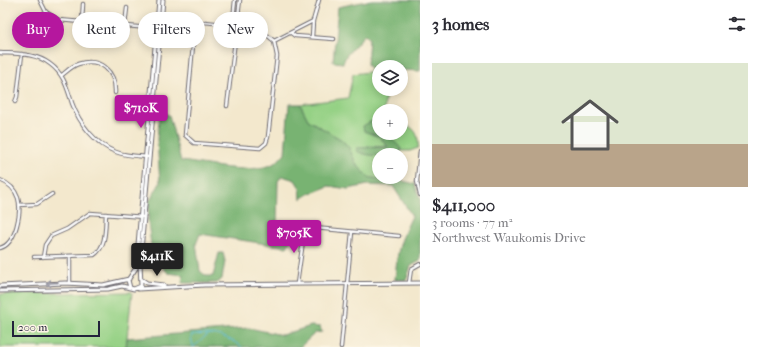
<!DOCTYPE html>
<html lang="en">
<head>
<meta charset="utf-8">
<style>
  body { margin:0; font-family:"IM FELL French Canon",serif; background:#f7f7f7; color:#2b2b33; height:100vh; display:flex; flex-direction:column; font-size:15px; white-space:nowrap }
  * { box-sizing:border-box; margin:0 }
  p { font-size:13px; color:#7c7c81 }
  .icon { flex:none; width:22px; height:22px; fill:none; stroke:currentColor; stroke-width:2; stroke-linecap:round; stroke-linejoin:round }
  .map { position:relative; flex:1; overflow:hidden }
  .drawer { display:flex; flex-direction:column; background:#fff; width:340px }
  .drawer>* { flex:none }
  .banner { position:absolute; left:12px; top:12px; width:348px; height:36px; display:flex; gap:8px }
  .buttons { position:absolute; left:372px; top:60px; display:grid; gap:8px }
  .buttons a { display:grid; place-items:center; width:36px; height:36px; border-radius:50%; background:#fff; box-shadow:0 2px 10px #0003; font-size:20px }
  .scale { position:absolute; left:12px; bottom:10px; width:88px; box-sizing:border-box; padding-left:4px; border:2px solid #22223b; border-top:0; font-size:11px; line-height:14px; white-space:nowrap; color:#22223b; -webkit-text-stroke:3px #fcf5e5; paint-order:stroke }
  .price { position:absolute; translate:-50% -34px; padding:0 9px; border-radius:4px; background:#b5179e; color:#fff; font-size:13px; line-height:26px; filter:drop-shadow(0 1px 2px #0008) }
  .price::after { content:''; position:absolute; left:50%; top:24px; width:12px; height:9px; margin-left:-6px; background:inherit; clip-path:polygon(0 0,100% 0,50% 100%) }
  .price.active { background:#222; color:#fff }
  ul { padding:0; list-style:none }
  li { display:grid; align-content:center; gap:8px; height:212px; padding:0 12px }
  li+li { border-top:1px solid #e1e1e2 }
  li span { display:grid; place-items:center; height:124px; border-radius:0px; color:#555 }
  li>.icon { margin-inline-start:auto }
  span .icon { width:72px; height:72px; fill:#fffc; stroke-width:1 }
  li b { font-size:17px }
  h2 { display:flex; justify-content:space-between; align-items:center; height:48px; padding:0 12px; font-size:17px }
  .pill { padding:0 14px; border-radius:18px; background:#fff; box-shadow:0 2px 10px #0003; font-size:14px; line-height:36px }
  .pill.active { background:#b5179e; color:#fff }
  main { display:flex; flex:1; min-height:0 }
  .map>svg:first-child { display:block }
  .green { fill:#95d185; stroke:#5c7a60 }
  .forest { fill:#78b372; stroke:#4d6a56 }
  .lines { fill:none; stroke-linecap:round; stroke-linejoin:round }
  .stream { stroke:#59bbd7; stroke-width:1 }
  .minor-casing { stroke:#6b676e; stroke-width:4.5 }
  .secondary-casing { stroke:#6b676e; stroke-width:5 }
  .minor { stroke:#fff; stroke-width:2.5 }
  .secondary { stroke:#fff; stroke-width:3 }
  .oneway { stroke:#9c9ca7 }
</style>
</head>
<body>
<main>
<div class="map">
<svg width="420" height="347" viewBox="0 0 420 347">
  <rect width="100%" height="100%" fill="#fcf5e5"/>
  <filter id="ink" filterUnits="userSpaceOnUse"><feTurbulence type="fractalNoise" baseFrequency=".025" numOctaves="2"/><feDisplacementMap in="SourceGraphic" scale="8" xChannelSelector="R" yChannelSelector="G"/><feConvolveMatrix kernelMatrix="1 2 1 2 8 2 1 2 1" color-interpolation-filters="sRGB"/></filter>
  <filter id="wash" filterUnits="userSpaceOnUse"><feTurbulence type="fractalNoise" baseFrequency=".012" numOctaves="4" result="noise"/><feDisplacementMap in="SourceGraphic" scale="16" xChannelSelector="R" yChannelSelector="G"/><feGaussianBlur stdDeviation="0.9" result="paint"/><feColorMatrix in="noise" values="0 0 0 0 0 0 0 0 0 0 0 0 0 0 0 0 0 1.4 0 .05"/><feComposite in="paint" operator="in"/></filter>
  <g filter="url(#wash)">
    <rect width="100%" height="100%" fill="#f3e8cd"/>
    <path class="green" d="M370,68H379V89H386L384,111H379V122L372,121L364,131L380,137L388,147L367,146L361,153L379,156V177H388L387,181L368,177L356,164L349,148L342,140L308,120L300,104L348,98L353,74L369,72Z
      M401,123C415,128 419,133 418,148L410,151H401V149L392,142L387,133H401Z
      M132,292L126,347H0V294Z"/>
    <path class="forest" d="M372,0H420V71L401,70V67L370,68L367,64L369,38L365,34L346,56L343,63L333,62L338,7Z
      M289,104H300L308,120L342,140L349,148L356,164L368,177L387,181L388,177H400L403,181L415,184L420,200V261L411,266L406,280H395C397,251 399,243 412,216L393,186L368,185L348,189L329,186L309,194L301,199L300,188L295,180L282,176L278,181L277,228L296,231L287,247L200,234L196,244L200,271L206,276H213L219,253H223L225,261L222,279L217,283H182L183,275L168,273L162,267L151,245L148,222L149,202L160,183L157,139L160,112L169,115L181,161C206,164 250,175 273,164C278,162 281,157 285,153Z
      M372,121L379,122V133H387C391,140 397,143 401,149L400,155C387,155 369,158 357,151V148L388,147L380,137L364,131L363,126Z
      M311,326L320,327L322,332L315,333L300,347H126L127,338L249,328L282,335Z"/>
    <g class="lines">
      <path class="stream" d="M193,346L191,337L192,335L207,334
        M193,347C198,344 202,339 207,335C215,331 236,342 242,347"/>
    </g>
  </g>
  <g filter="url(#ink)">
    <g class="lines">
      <defs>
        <path id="minor" d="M40,0L46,12L59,20L160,29
          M235,0L233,20L235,25
          M82,21L83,4
          M205,22L259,28L274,41L277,56L268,137L266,143L260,148L194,143L185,135L194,34L197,26Z
          M125,25L127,8
          M291,33L295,36L334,39
          M312,37L313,21
          M274,41L313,21L319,0
          M0,53C17,54 36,53 50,64C64,74 67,88 72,103C79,123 96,145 116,152C126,156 138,156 149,157
          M62,75C67,71 72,66 78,64C100,57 116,71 115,93
          M15,102L17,97L22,54
          M227,106L240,0
          M420,151L417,181L420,195
          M0,180C8,183 15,189 18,198C22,212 16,244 0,248
          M19,205L37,204L52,194
          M283,225L399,236
          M70,256V283
          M34,257L94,255C107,247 105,227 106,214
          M43,257L45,245L51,236L67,229L90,213L144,217
          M409,283L411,269L420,264
          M297,284L305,227
          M341,347L352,232"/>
        <path id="secondary" d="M141,279L147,283L164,285
          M0,286L65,283L103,285L129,279
          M130,288L128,280L136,268L159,0
          M138,289L204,285L420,283
          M0,291L108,289L122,286L134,289L141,286L140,262L163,0"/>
      </defs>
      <use href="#minor" class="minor-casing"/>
      <use href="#secondary" class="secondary-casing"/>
      <use href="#minor" class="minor"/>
      <use href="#secondary" class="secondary"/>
    </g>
    <defs><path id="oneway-shaft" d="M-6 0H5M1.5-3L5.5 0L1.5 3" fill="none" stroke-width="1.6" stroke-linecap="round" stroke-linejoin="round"/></defs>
    <use class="oneway" href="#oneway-shaft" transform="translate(52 283) rotate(178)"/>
  </g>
</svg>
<div class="buttons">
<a><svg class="icon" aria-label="layers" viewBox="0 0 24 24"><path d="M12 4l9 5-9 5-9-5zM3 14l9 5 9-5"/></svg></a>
<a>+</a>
<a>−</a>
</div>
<div class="scale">200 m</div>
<b class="price" style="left:141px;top:129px">$710K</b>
<b class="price" style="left:294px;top:254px">$705K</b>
<b class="price active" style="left:157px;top:277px">$411K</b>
<div class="banner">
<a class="pill active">Buy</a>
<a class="pill">Rent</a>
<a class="pill">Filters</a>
<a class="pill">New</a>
</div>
</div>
<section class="drawer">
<h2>3 homes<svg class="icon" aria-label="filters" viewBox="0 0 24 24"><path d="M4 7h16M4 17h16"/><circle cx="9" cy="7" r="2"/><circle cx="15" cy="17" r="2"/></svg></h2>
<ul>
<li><span style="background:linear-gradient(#dfe7d0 65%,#b9a48a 0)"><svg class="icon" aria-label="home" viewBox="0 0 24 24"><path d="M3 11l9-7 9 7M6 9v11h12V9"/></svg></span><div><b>$411,000</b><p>3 rooms · 77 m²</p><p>Northwest Waukomis Drive</p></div></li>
</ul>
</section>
</main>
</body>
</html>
